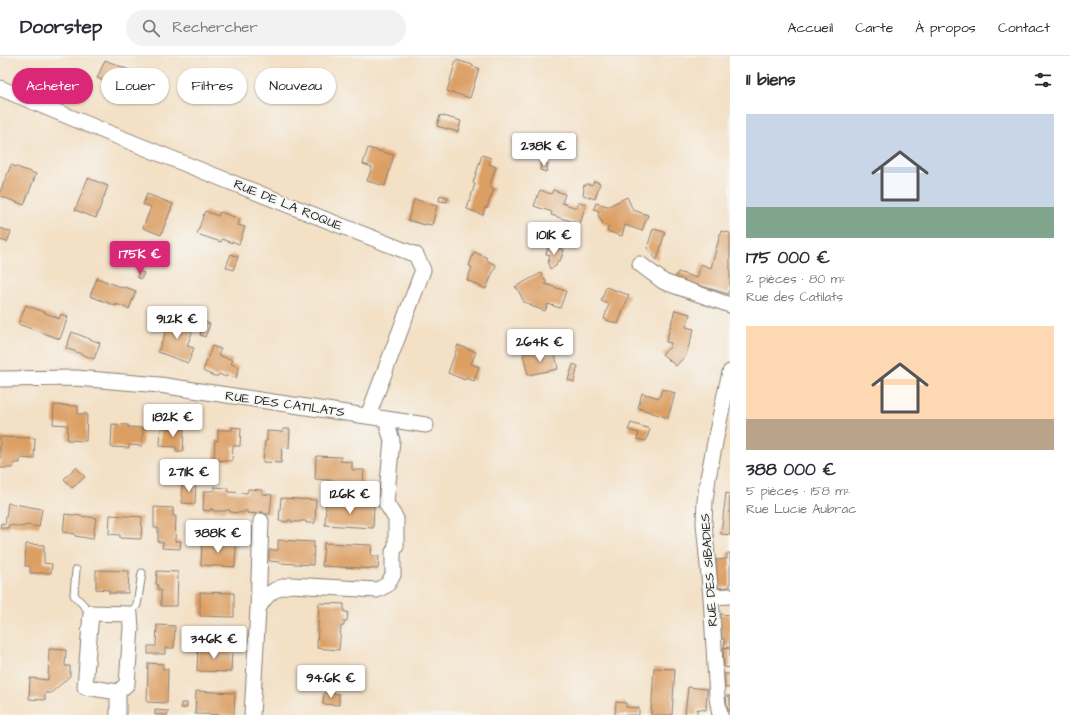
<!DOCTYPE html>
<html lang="fr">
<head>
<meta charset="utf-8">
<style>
  body { margin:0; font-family:"Architects Daughter",sans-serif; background:#f2f2f3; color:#2b2b33; height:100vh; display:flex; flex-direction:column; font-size:15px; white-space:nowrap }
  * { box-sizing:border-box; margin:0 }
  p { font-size:13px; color:#7c7c81 }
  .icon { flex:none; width:22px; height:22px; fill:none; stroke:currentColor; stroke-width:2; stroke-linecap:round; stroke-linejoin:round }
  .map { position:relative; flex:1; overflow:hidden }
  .side { display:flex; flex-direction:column; background:#fff; width:340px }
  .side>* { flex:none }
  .top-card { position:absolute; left:12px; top:12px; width:380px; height:36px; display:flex; gap:8px }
  .price { position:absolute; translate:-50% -34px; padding:0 9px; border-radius:4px; background:#fff; color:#222; font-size:13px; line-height:26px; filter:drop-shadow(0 1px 2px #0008) }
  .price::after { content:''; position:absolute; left:50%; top:24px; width:12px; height:9px; margin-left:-6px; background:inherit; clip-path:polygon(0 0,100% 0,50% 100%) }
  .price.active { background:#db2777; color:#fff }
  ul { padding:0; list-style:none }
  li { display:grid; align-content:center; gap:8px; height:212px; padding:0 16px }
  li span { display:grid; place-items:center; height:124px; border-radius:0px; color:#555 }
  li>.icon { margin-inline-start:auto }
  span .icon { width:72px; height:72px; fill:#fffc; stroke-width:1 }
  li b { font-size:17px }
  h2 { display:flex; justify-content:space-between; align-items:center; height:48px; padding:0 16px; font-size:17px }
  .pill { padding:0 14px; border-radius:18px; background:#fff; box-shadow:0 1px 3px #0004; font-size:14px; line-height:36px }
  .pill.active { background:#db2777; color:#fff }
  header { display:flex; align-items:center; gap:24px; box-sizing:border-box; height:56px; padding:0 20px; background:#fff; border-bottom:1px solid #e1e1e2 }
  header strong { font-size:19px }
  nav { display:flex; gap:22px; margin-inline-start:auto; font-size:14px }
  .search { width:280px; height:36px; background:#f2f2f3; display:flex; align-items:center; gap:10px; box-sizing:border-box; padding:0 14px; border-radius:22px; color:#7c7c81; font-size:15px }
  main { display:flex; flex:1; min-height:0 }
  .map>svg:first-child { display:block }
  .building { fill:#dc9f63 }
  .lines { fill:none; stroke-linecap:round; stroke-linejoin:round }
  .lane-casing { stroke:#887e70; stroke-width:9 }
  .street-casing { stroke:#887e70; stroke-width:17 }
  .lane { stroke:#fff; stroke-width:7 }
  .street { stroke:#fff; stroke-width:15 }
  .labels { text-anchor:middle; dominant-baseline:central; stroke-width:3.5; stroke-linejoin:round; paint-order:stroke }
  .street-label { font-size:13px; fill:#1c1c1c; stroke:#f6f6f2 }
</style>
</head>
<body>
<header>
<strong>Doorstep</strong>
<div class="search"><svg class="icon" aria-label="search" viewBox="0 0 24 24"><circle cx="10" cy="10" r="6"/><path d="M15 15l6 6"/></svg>Rechercher</div>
<nav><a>Accueil</a><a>Carte</a><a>À propos</a><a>Contact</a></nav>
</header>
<main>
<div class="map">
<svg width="730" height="659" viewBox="0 0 730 659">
  <rect width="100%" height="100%" fill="#f6f6f2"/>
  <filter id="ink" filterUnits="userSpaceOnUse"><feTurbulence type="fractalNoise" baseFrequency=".025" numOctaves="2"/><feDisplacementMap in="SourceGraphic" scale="8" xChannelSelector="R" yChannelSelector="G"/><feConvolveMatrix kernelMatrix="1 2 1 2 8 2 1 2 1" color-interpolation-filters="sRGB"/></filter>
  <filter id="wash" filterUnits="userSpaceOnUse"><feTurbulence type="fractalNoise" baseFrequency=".012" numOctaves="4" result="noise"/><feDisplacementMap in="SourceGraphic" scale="16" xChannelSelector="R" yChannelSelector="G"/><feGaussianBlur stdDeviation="0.9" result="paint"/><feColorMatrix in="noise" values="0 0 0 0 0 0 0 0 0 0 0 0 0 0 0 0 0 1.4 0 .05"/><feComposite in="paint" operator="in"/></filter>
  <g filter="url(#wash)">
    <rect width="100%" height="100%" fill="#f3e0c5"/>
    <g id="blocks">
      <path class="building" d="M105,4L134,16L126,34L97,22Z
        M456,4L473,9L472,10L479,12L470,42L447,35Z
        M440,59L461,65L458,76L437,70Z
        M368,92L394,99L385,130L367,125L372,111L363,108Z
        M482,99L491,102L489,108L496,111L489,131L494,132L487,152L485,151L483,159L467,153L475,128L473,127Z
        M542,106L548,108L546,116L540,114Z
        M11,109L36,118L24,149L0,140V136Z
        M88,122L108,130L96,162L75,154Z
        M594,125L600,127L595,143L583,139L584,133L583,130L588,128L592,129Z
        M540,134L551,138L553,134L565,138L562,147L577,152L579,146L586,148L580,168L551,159L552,156L534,150Z
        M147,138L173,148L161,179L143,172L151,151L143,148Z
        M440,139L448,141L447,146L439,145Z
        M627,141L633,154L648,159L642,175L625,169L622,180L607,175L609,170L603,168L598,159L599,155L594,153L596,147L608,150L607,151Z
        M414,143L437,150L432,169L426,168L425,169L408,164Z
        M205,155L218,160L220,156L240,163L238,169L245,171L239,188L232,185V187L222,183L221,186L197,178Z
        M0,172L11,176L7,186L0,184Z
        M653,173L665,176L657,204L647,192Z
        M721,175L730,177V231L728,238L675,222L678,216L697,222L701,208L711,212Z
        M549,189L564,194L560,205L558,204L556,210L550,213L548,207L550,199L546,198Z
        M474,196L486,201L488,205L496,209L486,233L467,224L472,211L469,210Z
        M231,198L238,201L233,214L226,211Z
        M139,215L144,217L141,223L137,221Z
        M541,217L546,226L545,228L566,235L560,252L548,248L545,255L531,250L532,249L524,246L517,232L515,231Z
        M97,222L123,232L125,231L136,235L129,253L116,248V250L90,240Z
        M606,231L629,239L618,268L604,263L609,248L601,245Z
        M26,249L58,262H57L59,263L61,258L68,261L60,283L18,268Z
        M675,254L690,258L686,271L694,273L686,299L676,310L662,298L670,291L671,287L666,286Z
        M165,260L194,271L187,290L194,292L188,307L158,296L167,273L161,271Z
        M205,266L210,268L205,281L200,279Z
        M72,276L100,287L94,303L66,292Z
        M458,289L476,296L471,308L479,311L474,325L466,322L465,324L448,317Z
        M212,290L221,293L218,299L233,304L231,308L239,311L236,322L227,319L226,321L219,318L218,320H214L203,315Z
        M538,294L539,300L555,297L558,313L528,319L523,298Z
        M573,308L578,310L574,326L568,324Z
        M662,333L675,337L668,362L638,352L642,337L659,342Z
        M54,349L78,350V358H87L86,385L67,384L68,369L53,368Z
        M631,367L650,373L646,385L637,383L639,377L628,374Z
        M112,368L128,369V371L143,372L142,390L129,389V392L111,391Z
        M232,371L241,372L240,390H233L232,405L214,404L215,384L218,385V374H232Z
        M161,372L184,373L183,395H176V391L160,390Z
        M283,373H290L289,392L282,391L281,407L263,406L265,385H267V375L283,376Z
        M0,381L35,382L34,403L20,402V407H14L13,412H0Z
        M316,400L341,401L340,405L352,406V414H364L363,430L339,429V425L315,423Z
        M76,411L85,421L72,432L64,423Z
        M182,426H196L195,448L182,447Z
        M214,431L228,432V436L247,437L248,433L262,434V438L272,439L270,458H263V456H260V458L247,457V455H244L243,457L230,456V454H226V455H213V453H210V455L203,454L204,435H214Z
        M726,437L730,438V479L721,478Z
        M281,442L316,444L315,467H306V465H300L299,466H291V464H288V466L279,465Z
        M326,446L374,449L373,472L325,469Z
        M8,447L42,453L39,471L25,469L24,471L9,469L8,472H0L1,467L5,468Z
        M154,451L173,452V460H176L175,485H181L180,493L162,492L163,486H158V472H154Z
        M65,458L96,462L93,483L75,480V478L63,476Z
        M110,459L142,461L141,483L120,482V479L109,478Z
        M278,484L314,486L313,509L280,507V506L269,505V494H278Z
        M202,485L236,488L235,511L201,509Z
        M324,487L372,489L371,500H379L378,513L322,510Z
        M26,488L44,489V507L52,508L51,517H30V510H25Z
        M727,497H730V531L718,532L716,504L727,503Z
        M96,514L129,515L128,537H109V534L96,533Z
        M157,515L178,516L177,550H161V534H158V529L156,528Z
        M200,536L234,537V561L200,560Z
        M319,547L344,548V556H348L347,565H344V570H341L339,594L317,592Z
        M720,558L730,559V591L724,592L725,583H722Z
        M157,569L175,570L174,592H165V598H148V590H156Z
        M198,591L232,593L231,616L197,615Z
        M723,592L730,593V612L724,611Z
        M49,593L66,594L65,610H70V620L51,637H45V644L29,643L30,622L48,624Z
        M148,607L163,608V613H168L167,647L147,646Z
        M654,612L675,613L672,659H651Z
        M724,618H730V632H725Z
        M688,631L707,633L706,654L697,653V659H685Z
        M196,635L235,637L234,659L195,658Z
        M324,637L339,638V649L323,648Z
        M726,640H730V658L727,650Z
        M616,646L626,647V651L639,652V659H615Z
        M181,647H187V652H181Z
        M155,654L168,655V659H155Z"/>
    </g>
  </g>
  <g filter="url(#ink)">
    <use href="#blocks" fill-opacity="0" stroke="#887e70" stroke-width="1"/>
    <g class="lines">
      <defs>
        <path id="lane" d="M76,514L74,539L91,557
          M130,558L137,549L142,517"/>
        <path id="street" d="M0,32C138,90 277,145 416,199L423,214L368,360
          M640,208L664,226L730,249
          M0,323L76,322L160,329L426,369
          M711,541L730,540
          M258,553L261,465
          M91,557L130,558L131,571L127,628L118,636L85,631Z
          M118,636V659
          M252,659L258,553C266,538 274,532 291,529L377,534L387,529L393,519V496L396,490V463L386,447L392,384L388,372L391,364
          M720,659L717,642L711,541L704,468L705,445L708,422L720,361L730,316"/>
      </defs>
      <use href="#lane" class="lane-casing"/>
      <use href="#street" class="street-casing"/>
      <use href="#lane" class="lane"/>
      <use href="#street" class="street"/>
    </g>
  </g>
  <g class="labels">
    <g class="street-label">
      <text transform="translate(288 149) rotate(22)">RUE DE LA ROQUE</text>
      <text transform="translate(285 348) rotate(8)">RUE DES CATILATS</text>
      <text transform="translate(709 514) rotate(-94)">RUE DES SIBADIES</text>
    </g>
  </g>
</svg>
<b class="price" style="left:544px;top:111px">238K €</b>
<b class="price" style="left:554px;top:200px">101K €</b>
<b class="price active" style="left:140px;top:219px">175K €</b>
<b class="price" style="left:177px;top:284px">91.2K €</b>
<b class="price" style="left:540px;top:307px">264K €</b>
<b class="price" style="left:173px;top:382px">182K €</b>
<b class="price" style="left:189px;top:437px">271K €</b>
<b class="price" style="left:350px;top:459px">126K €</b>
<b class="price" style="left:218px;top:498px">388K €</b>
<b class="price" style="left:214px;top:604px">346K €</b>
<b class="price" style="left:331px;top:643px">94.6K €</b>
<div class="top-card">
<a class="pill active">Acheter</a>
<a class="pill">Louer</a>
<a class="pill">Filtres</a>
<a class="pill">Nouveau</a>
</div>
</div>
<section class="side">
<h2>11 biens<svg class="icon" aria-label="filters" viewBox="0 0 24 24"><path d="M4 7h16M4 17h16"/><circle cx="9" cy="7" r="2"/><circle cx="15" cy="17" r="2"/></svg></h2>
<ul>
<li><span style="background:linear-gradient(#c9d6e8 75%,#7fa58c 0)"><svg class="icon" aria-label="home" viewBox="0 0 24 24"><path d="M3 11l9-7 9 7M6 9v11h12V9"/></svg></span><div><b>175 000 €</b><p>2 pièces · 80 m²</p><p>Rue des Catilats</p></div></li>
<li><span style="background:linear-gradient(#ffd9b3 75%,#b9a48a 0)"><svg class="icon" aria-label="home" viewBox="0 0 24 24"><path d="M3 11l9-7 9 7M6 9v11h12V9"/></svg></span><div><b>388 000 €</b><p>5 pièces · 158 m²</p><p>Rue Lucie Aubrac</p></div></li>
</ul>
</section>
</main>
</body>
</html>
